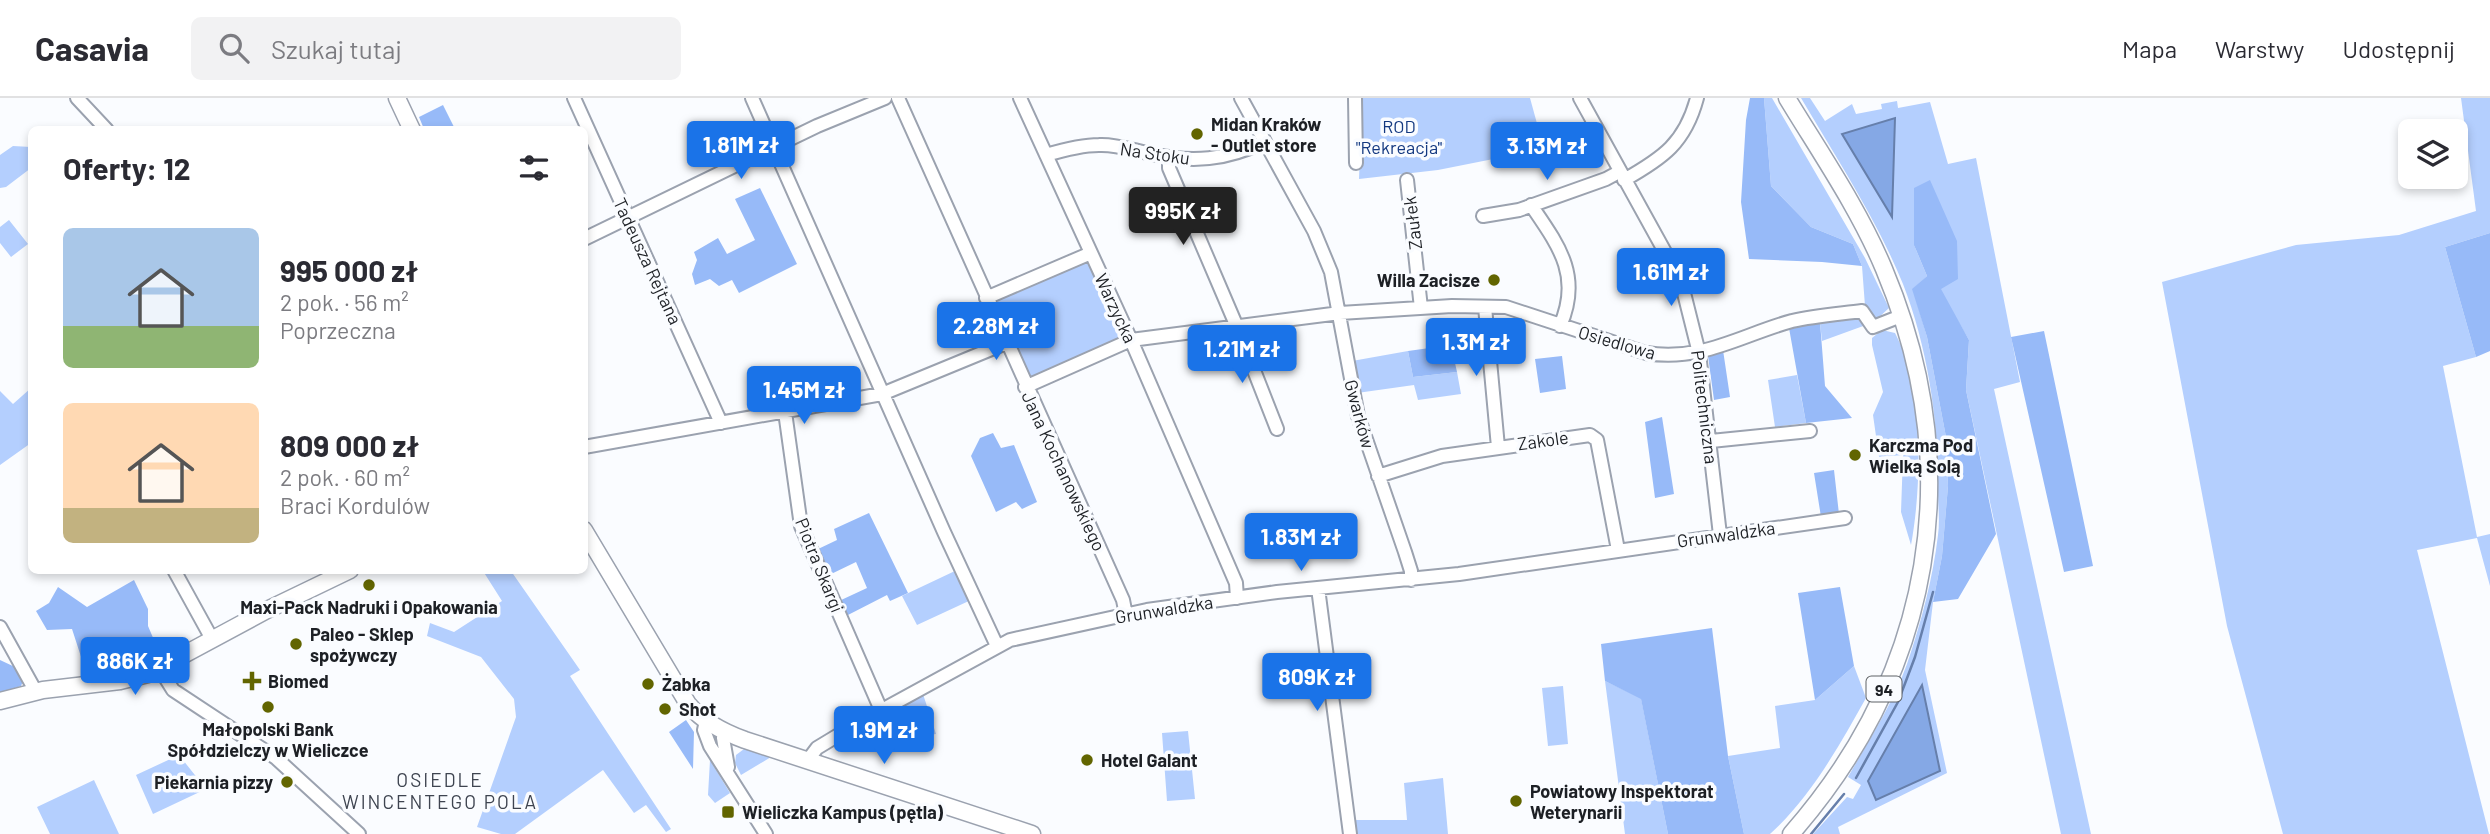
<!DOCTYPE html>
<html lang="pl">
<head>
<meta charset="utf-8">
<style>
  body { margin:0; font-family:Barlow,sans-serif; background:#f2f2f3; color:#2b2b33; height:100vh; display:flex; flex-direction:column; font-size:26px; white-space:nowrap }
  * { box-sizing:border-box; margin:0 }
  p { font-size:23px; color:#7c7c81 }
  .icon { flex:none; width:38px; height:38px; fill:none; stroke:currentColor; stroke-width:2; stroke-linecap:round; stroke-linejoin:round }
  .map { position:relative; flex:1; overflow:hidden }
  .details { position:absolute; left:28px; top:28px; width:560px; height:448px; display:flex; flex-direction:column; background:#fff; border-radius:10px; box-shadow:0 4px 10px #0003 }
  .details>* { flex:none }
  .fabs { position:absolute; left:2398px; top:21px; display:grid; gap:14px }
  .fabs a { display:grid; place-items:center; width:70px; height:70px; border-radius:10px; background:#fff; box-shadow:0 4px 10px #0003; font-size:35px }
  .price { position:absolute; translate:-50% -60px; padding:0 16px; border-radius:7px; background:#1a73e8; color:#fff; font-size:23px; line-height:46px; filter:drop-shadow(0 2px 4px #0008) }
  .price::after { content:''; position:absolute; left:50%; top:42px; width:21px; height:16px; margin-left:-10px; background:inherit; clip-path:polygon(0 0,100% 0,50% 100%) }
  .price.current { background:#222; color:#fff }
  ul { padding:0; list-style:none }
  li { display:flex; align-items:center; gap:21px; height:175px; padding:0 35px }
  li span { display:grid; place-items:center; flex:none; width:196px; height:140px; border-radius:10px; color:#555 }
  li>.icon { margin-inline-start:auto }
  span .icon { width:84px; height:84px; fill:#fffc; stroke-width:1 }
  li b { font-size:30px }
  h2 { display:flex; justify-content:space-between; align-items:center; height:84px; padding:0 35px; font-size:30px }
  header { display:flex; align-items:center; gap:42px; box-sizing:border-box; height:98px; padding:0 35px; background:#fff; border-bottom:2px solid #e1e1e2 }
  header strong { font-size:33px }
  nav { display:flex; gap:38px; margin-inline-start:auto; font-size:24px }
  .search { width:490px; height:63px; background:#f2f2f3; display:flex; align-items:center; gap:18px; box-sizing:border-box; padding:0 24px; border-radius:10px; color:#7c7c81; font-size:26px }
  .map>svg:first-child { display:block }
  .green { fill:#b4cffe }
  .forest { fill:#97baf8 }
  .water { fill:#85a8e5; stroke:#667fab; stroke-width:2 }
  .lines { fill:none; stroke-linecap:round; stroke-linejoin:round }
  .stream { stroke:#667fab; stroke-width:2.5 }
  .minor-casing { stroke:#9ba2af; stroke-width:16 }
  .major-casing { stroke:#9ba2af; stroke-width:19 }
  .minor { stroke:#fff; stroke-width:12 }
  .major { stroke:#fff; stroke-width:16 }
  .poi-dot { fill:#626500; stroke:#fafcff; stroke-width:2.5 }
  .labels { text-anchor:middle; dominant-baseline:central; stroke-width:7; stroke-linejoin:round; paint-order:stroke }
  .shield { fill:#fafcff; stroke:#5f6266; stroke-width:2 }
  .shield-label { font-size:16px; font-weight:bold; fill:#1d2025 }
  .poi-label { font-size:18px; font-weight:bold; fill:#1d2025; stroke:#fafcff; text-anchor:start }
  .park-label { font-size:18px; fill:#143980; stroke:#fafcff }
  .street-label { font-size:18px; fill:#1d2025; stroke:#fafcff }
  .neighbourhood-label { font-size:19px; letter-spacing:2px; fill:#3e4450; stroke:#fafcff }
</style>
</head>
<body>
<header>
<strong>Casavia</strong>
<div class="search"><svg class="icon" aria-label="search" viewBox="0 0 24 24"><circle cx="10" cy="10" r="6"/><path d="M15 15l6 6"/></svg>Szukaj tutaj</div>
<nav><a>Mapa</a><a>Warstwy</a><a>Udostępnij</a></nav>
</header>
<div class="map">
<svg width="2490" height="736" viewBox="0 0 2490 736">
  <rect width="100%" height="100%" fill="#fafcff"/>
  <path class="green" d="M1362,0H1530L1544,51L1438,72L1359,81Z
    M1764,0H1772L1865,160L1889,210L1876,222L1865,208L1862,168L1853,146L1811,129L1771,88Z
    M1801,0H1810L1825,23L1852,6L1856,16L1882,11L1881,6L1897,3L1898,10L1930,4L1948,66L1976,60L2020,284L1994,291L2091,736H2061L1966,292L1969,242L1914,147L1927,178L1913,191L1927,239L1946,339L1948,388L1942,458L1933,504L1925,572L1947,675L1838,729L1840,736H1813L1847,699L1853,701L1861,687L1848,679C1869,642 1893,605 1907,566C1921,525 1933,480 1938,437C1940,423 1938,408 1938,394C1939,326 1928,250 1903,186C1876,120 1837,61 1801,0Z
    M2461,0H2490V135L2445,149L2476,259L2443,268L2477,439L2490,436V488L2477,440L2417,452L2489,736H2283L2227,528L2162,184L2296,147L2399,137L2476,113Z
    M13,48L31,49V70L6,89L0,90V57Z
    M9,122L28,146L11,159L0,145V129Z
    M1086,161L1122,239L1028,281L993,206L996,200Z
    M1857,218L1865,223L1866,227L1822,243L1820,224Z
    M1882,232L1895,235C1924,289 1922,388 1911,447L1901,414L1903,357L1879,359L1873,317L1883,294L1872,247V240Z
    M1408,253L1413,279L1457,274L1461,296L1418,302L1414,287L1357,295L1352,263Z
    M1797,277L1806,325L1775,329L1768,282Z
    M31,290V345L0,367V293L13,306Z
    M957,472L971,502L917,527L902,498Z
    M483,473H511L580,572L570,578L671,731L666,734L646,707L634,715L603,672L515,736H501L477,729L516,619L514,601L481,559L427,538L430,525L454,534L502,503Z
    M1854,568L1866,600C1839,648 1811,699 1770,736H1744L1728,658L1780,650L1775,608L1815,602Z
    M1605,583L1641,600L1668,736H1625Z
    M1563,588L1568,646L1548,648L1542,590Z
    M922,593L936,636L888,643L879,618Z
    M1188,633L1195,701L1167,703L1162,635Z
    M744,651H748L771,659L741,677L735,665L736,657Z
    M179,657L206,691L153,716L136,677Z
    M710,662L730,695L715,705L708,697Z
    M1443,680L1448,736H1352L1351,722H1407L1404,685Z
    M94,682L119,736H50L37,709Z"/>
  <path class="forest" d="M1750,0H1764L1771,88L1811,129L1853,146L1862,168L1822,164L1749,161L1741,104L1746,22Z
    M443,7L455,31H424L419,19Z
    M1930,82L1957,143L1958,181L1941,191L1969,242L1966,292L1996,436L1958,501L1933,504L1942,458L1948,388L1946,339L1927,239L1912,191L1927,178L1914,147V90Z
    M760,90L797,166L739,195L732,182L719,188L710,181L695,187L692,176L697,162L694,154L718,140L727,156L755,142L735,101Z
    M2490,135V253L2476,259L2445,149Z
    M1820,224L1825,288L1852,320L1806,325L1789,230Z
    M2044,233L2093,468L2064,474L2011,239Z
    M1451,247L1457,274L1413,279L1408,253Z
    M1723,252L1730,299L1714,302L1708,258Z
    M1562,258L1566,291L1540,295L1535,261Z
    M1662,319L1674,396L1655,400L1645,324Z
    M993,335L1001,350L1014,347L1037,404L1022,411L1016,404L996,414L971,358L980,340Z
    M1834,372L1839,416L1821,419L1814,375Z
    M869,415L908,495L890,503L887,497L846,518L839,503L867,490L856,464L827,478L816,452L837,442L834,431Z
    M134,482L148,511V528L160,556C131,567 117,571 85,571L72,531L47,532L36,513L49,505L58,489L87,509Z
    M1840,489L1854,568L1815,602L1798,495Z
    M1712,530L1728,658L1744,736H1668L1641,601L1605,583L1601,546Z
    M0,562L17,570L24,581L21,588L0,595Z
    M686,622L694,634L693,671L669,634Z"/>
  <path class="water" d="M1895,20L1892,119L1842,36Z
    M1922,587L1940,673L1876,702L1868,683Z"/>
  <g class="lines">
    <path class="stream" d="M1856,680L1898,604L1915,559L1933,494
      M1811,736L1844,696"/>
    <defs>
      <path id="minor" d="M77,0L107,32
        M574,0L721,325
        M752,0L944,434L997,548
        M898,0L1123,502L1126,517
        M1020,0L1131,242L1236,485L1237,500
        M1241,0L1314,133L1331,174L1358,318L1405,454L1411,473V482
        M1355,0L1356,65
        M1580,0L1681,183L1699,255L1720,437
        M1046,57C1063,52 1081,47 1099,47C1117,46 1135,53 1152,56C1192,65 1227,62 1263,44
        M1169,59V70L1237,229L1277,331
        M1407,82L1421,210
        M1624,82C1663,60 1685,45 1697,0
        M1531,107C1559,148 1582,178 1560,228
        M1483,118L1519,112L1606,81L1619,74
        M584,141L817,28L885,0
        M986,200L1091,155
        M1485,209L1498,349
        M1025,289L1131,242L1340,215L1452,208L1506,209L1646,255C1702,264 1741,237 1792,223C1814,218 1839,216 1862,213L1873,229L1901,218
        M785,314L801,428L881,612
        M1711,343L1810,333
        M584,349L882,296L1006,245
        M1378,378L1442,358L1590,337L1597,342L1618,452
        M174,472L212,541
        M1318,490L1350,736
        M0,529L36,594
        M160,571L173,592L276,660L359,736
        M706,623L704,632L710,648L766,736
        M724,634L723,640L728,669
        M808,662L817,650L860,624L1010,542L1147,512L1277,494L1459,476L1845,420"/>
      <path id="major" d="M397,0L412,32
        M1787,0C1821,56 1859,111 1884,171C1968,371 1933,574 1791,736
        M584,432L688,606C703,624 723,634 745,642L1032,736
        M0,603L43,592L120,583L148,576L267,512L350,472"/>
    </defs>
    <use href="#minor" class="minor-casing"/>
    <use href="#major" class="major-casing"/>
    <use href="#minor" class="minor"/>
    <use href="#major" class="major"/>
  </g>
  <g class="poi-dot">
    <circle cx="1197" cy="36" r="7"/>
    <circle cx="1494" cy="182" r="7"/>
    <circle cx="1855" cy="357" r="7"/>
    <circle cx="369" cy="487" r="7"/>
    <circle cx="296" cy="546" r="7"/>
    <path d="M248.5 572.5h7v7h7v7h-7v7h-7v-7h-7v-7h7z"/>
    <circle cx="648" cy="586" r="7"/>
    <circle cx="268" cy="609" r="7"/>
    <circle cx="665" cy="611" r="7"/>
    <circle cx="1087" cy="662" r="7"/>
    <circle cx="287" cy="684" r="7"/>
    <circle cx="1516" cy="703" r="7"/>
    <rect x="721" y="707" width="14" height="14" rx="3.5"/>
  </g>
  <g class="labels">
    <rect class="shield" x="1866.5" y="578.5" width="35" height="25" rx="5"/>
    <g class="shield-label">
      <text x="1884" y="591">94</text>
    </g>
    <g class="poi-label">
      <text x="1211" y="26">Midan Kraków<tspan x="1211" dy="21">- Outlet store</tspan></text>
      <text x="1480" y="182" text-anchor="end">Willa Zacisze</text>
      <text x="1869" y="347">Karczma Pod<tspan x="1869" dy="21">Wielką Solą</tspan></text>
      <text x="369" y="509" text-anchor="middle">Maxi-Pack Nadruki i Opakowania</text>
      <text x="310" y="536">Paleo - Sklep<tspan x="310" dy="21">spożywczy</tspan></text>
      <text x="268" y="583">Biomed</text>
      <text x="662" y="586">Żabka</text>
      <text x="679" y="611">Shot</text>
      <text x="268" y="631" text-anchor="middle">Małopolski Bank<tspan x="268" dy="21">Spółdzielczy w Wieliczce</tspan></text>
      <text x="1101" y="662">Hotel Galant</text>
      <text x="273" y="684" text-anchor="end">Piekarnia pizzy</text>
      <text x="1530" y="693">Powiatowy Inspektorat<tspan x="1530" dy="21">Weterynarii</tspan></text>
      <text x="742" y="714">Wieliczka Kampus (pętla)</text>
    </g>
    <g class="park-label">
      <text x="1399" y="28">ROD<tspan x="1399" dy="21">"Rekreacja"</tspan></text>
    </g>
    <g class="street-label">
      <text transform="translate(1155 55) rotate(8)">Na Stoku</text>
      <text transform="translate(1412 125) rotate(-97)">Zaułek</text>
      <text transform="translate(648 163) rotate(65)">Tadeusza Rejtana</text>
      <text transform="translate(1116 210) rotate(65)">Warzycka</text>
      <text transform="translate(1617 244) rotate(16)">Osiedlowa</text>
      <text transform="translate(1705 309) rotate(83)">Politechniczna</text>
      <text transform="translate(1360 316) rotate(75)">Gwarków</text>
      <text transform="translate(1543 342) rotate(-8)">Zakole</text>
      <text transform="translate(1064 373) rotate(65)">Jana Kochanowskiego</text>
      <text transform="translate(1726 436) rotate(-8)">Grunwaldzka</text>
      <text transform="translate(820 467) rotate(68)">Piotra Skargi</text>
      <text transform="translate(1164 511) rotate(-9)">Grunwaldzka</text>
    </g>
    <g class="neighbourhood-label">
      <text x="440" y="681">OSIEDLE<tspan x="440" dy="22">WINCENTEGO POLA</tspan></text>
    </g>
  </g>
</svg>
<div class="fabs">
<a><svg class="icon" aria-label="layers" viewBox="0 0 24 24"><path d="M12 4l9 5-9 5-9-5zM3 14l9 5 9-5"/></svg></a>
</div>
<b class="price" style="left:741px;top:83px">1.81M zł</b>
<b class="price" style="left:1547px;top:84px">3.13M zł</b>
<b class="price current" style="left:1183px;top:149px">995K zł</b>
<b class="price" style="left:1671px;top:210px">1.61M zł</b>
<b class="price" style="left:996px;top:264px">2.28M zł</b>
<b class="price" style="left:1476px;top:280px">1.3M zł</b>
<b class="price" style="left:1242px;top:287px">1.21M zł</b>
<b class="price" style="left:804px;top:328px">1.45M zł</b>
<b class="price" style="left:1301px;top:475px">1.83M zł</b>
<b class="price" style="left:135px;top:599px">886K zł</b>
<b class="price" style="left:1317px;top:615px">809K zł</b>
<b class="price" style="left:884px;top:668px">1.9M zł</b>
<section class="details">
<h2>Oferty: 12<svg class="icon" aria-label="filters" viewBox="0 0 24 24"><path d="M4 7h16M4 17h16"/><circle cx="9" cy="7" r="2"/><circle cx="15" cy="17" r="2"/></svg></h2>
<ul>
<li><span style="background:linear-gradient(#a9c7e8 70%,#8fb573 0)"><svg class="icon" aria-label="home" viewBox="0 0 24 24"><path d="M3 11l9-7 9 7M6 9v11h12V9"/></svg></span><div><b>995 000 zł</b><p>2 pok. · 56 m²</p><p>Poprzeczna</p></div></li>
<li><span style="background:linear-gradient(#ffd9b3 75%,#c2b280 0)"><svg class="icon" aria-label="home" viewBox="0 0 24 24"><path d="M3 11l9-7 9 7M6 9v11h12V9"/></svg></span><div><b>809 000 zł</b><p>2 pok. · 60 m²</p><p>Braci Kordulów</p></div></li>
</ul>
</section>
</div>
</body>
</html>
